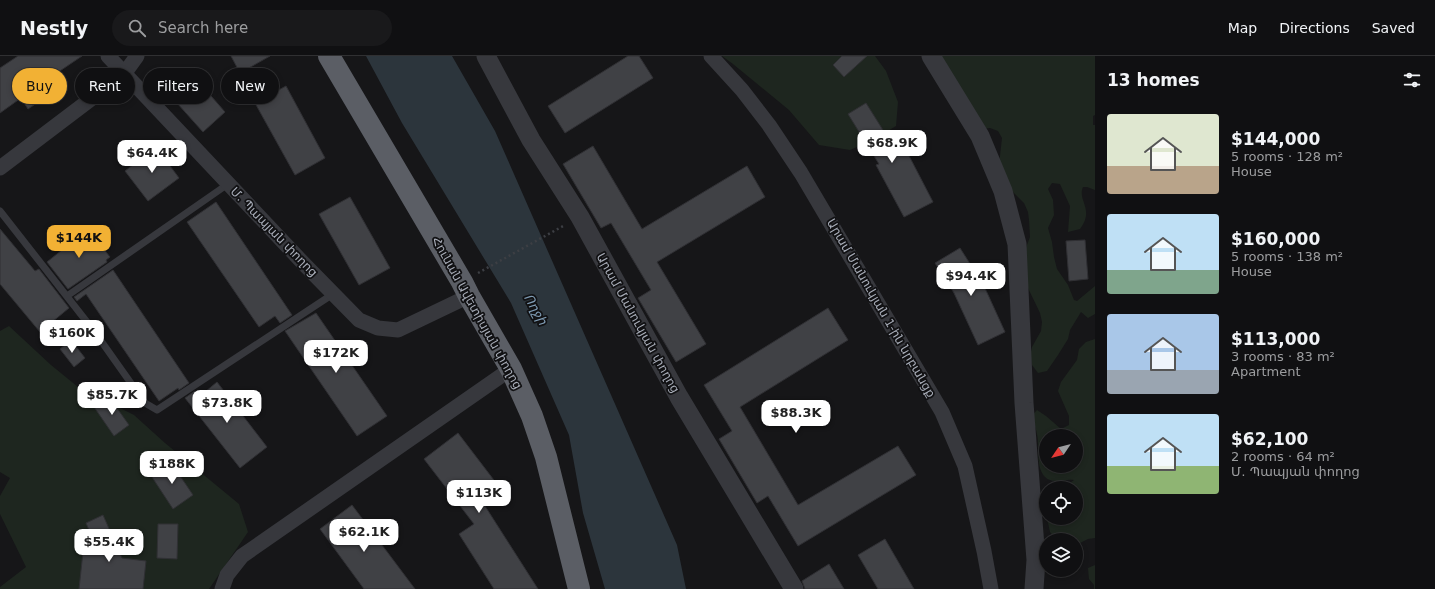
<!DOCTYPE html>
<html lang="en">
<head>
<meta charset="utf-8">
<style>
  body { margin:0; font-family:"DejaVu Sans","Noto Sans Armenian",sans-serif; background:#19191b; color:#f1f3f6; height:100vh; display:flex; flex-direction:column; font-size:15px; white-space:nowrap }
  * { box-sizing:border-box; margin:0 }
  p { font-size:13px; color:#9c9d9f }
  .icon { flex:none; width:22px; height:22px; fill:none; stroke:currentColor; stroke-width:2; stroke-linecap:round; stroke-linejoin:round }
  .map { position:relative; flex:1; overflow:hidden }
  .sheet { display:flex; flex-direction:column; background:#101012; width:340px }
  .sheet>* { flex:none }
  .top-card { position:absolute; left:12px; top:12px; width:380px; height:36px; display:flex; gap:8px }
  .needle { width:26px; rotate:235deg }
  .tools { position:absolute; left:1039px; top:373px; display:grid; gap:8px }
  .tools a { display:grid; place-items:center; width:44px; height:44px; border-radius:50%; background:#101012; box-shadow:0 2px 6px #0003,0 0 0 1px #303032; font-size:20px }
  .price { position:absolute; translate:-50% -34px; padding:0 9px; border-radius:8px; background:#fff; color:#222; font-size:13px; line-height:26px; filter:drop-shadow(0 1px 2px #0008) }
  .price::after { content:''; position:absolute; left:50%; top:24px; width:12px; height:9px; margin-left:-6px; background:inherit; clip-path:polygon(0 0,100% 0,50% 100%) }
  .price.selected { background:#f2b134; color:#111 }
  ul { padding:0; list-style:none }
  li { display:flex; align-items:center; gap:12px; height:100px; padding:0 12px }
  li span { display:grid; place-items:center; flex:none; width:112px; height:80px; border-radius:4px; color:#555 }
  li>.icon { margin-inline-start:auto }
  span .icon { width:48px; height:48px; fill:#fffc; stroke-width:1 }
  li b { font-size:17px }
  h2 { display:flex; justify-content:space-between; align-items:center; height:48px; padding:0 12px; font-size:17px }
  .pill { padding:0 14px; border-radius:18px; background:#101012; box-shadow:0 2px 6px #0003,0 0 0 1px #303032; font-size:14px; line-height:36px }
  .pill.selected { background:#f2b134; color:#111 }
  header { display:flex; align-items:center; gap:24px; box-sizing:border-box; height:56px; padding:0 20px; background:#101012; border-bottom:1px solid #303032 }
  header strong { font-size:19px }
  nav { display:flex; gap:22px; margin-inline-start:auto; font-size:14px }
  .search { width:280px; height:36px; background:#19191b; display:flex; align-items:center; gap:10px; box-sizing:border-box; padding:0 14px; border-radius:22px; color:#9c9d9f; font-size:15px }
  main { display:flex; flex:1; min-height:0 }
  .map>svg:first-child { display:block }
  .green { fill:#1e261f; fill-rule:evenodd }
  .water { fill:#2c353c }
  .building { fill:#404145; stroke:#303034 }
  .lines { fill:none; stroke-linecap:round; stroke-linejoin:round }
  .path { stroke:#3d3f44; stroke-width:2.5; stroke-dasharray:2 3; stroke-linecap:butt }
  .service { stroke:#37383d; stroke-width:7 }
  .minor { stroke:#37383d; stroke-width:15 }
  .tertiary { stroke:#37383d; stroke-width:19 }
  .trunk { stroke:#5b5e65; stroke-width:22 }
  .labels { text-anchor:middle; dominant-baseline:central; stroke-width:3.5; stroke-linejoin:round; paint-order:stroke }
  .street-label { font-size:12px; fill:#a8adb8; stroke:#111113 }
  .water-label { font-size:13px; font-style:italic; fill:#7f9bb3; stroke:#111113 }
</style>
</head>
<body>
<header>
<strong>Nestly</strong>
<div class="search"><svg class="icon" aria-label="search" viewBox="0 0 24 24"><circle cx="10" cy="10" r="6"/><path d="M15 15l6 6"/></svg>Search here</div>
<nav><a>Map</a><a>Directions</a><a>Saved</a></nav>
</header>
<main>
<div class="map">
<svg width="1095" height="533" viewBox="0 0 1095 533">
  <rect width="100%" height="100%" fill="#161618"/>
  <path class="green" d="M722,0H875L886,15L898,46L896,70L873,84L850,94L819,89L789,54L733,8Z
    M935,0H1095V59L1093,60V69H1095V134L1087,131H1083C1077,145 1095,153 1080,173L1068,176L1070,150L1060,128L1052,127L1048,133L1053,144L1054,159L1048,172L1052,186L1054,201L1057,213L1068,229L1074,244L1077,245L1095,230V258L1088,262L1081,256L1070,274L1068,283L1058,299L1047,315L1038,317L1032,309L1030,300L1032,291L1041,275L1042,266L1040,257L1028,232L1024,197L1030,181L1029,164L1028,156L1024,147L1011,134L999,109L1002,82L998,75L990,72L981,73Z
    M9,270L51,309L78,331L134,359L165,387L239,448L248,476L209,533H0V531L26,511L0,458V440L10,422L0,416V275Z
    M1095,283V482L1088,483L1080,487L1073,480L1064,479L1056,483L1050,476L1047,462H1076V432H1063L1074,424C1065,423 1058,427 1050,424C1034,418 1040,391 1037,378C1036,372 1033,366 1031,361L1037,354L1046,360L1061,373L1069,369V360L1058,335L1061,326L1077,304L1079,293L1086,286ZM1046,380H1076V410H1046Z
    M1095,509V533H1094V529L1089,523L1088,512Z"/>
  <path class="water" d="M366,0H452L495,75L677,489L686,533H605L583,457L569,379L511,247L402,67Z"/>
  <path class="building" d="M18,0H82L48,23L56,34L28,53L21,42L0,57V12Z
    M231,0H270L240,17Z
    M628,0H639L653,22L565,77L548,50Z
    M842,0H867L844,21L833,9Z
    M191,17L225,56L203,76L168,37Z
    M286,30L325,102L295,119L255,47Z
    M866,47L898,98L906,94L933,146L904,161L876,109L879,108L848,58Z
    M593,90L642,173L747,110L765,141L657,206L706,288L676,306L638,242L651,234L611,167L601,172L563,108Z
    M156,91L179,122L148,145L125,115Z
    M350,141L390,212L359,229L319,158Z
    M216,146L292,259L280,267L275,260L259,271L187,166Z
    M0,173L35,215L39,213L69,252L40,276L0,228Z
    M88,173L110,201L106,204L107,206L68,233L47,206Z
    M1085,184L1088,223L1069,225L1066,185Z
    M960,192L984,230L1005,276L978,289L954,237L935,207Z
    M113,214L189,327L179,334L178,332L159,345L86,238L77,245L74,241Z
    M828,252L848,284L740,351L798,449L898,390L916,419L798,490L768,440L757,447L719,383L732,375L704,329Z
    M316,257L387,360L357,380L285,275Z
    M71,284L85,302L74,311L60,293Z
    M217,326L267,391L240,412L185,342L195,335L199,341Z
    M109,341L129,369L114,380L94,351Z
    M458,377L503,436L485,450L538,533H494L459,478L474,468L424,403Z
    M170,405L193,439L173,453L150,418Z
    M352,449L415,533H364L320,473Z
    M103,459L122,502L146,505L143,533H79L83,496L99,498L86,467Z
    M158,468H178L177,503L157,502Z
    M885,483L914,533H878L858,499Z
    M829,508L844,533H805L802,525Z"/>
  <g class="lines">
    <path class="path" d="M478,217L565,169"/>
    <path class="service" d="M0,155L94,275L145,347L157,354L333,238
      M67,240L228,128"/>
    <path class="minor" d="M108,0L305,209L359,264L378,272L398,274L469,240
      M711,0L742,34L769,69L801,117L942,356L965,410L984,495L991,533
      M0,112L124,18L137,0
      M222,533L227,519L242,500L511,313"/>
    <path class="tertiary" d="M486,0L531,84L580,161L679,341L794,533
      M931,0L980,80L1003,135L1017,188L1024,347L1036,504L1034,533"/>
    <path class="trunk" d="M329,0L462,226L469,240L511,313L532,360L546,401L579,533"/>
  </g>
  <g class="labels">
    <g class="street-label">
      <text transform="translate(274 176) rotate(46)">Մ․ Պապյան փողոց</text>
      <text transform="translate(881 252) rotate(60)">Արամ Մանուկյան 1-ին նրբանցք</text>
      <text transform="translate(477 257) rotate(61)">Հունան Ավետիսյան փողոց</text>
      <text transform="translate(638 267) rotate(61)">Արամ Մանուկյան փողոց</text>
    </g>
    <g class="water-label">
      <text transform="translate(536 254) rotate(61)">Ողջի</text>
    </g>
  </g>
</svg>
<div class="tools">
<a><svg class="needle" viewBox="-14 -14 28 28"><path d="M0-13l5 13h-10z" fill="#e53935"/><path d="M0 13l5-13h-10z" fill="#9c9d9f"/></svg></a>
<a><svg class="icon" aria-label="locate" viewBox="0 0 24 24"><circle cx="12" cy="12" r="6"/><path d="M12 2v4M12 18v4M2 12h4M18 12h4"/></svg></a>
<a><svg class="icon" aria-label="layers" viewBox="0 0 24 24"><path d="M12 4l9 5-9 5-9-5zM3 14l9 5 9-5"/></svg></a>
</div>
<b class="price" style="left:892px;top:108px">$68.9K</b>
<b class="price" style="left:152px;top:118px">$64.4K</b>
<b class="price selected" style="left:79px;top:203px">$144K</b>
<b class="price" style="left:971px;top:241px">$94.4K</b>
<b class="price" style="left:72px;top:298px">$160K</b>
<b class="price" style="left:336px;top:318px">$172K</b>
<b class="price" style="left:112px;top:360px">$85.7K</b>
<b class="price" style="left:227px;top:368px">$73.8K</b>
<b class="price" style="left:796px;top:378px">$88.3K</b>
<b class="price" style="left:172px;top:429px">$188K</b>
<b class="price" style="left:479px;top:458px">$113K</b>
<b class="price" style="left:364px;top:497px">$62.1K</b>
<b class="price" style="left:109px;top:507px">$55.4K</b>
<div class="top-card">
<a class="pill selected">Buy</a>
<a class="pill">Rent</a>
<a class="pill">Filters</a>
<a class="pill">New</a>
</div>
</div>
<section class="sheet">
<h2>13 homes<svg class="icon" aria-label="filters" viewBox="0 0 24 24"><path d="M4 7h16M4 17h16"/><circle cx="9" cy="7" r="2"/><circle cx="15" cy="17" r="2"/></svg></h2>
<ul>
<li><span style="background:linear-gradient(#dfe7d0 65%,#b9a48a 0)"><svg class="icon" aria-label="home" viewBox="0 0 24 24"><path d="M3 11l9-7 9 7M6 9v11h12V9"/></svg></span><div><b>$144,000</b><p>5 rooms · 128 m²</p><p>House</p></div></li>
<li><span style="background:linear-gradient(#bfe0f5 70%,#7fa58c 0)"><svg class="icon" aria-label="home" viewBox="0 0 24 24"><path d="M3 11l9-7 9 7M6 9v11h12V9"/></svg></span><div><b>$160,000</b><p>5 rooms · 138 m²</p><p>House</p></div></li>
<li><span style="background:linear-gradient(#a9c7e8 70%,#9aa5b1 0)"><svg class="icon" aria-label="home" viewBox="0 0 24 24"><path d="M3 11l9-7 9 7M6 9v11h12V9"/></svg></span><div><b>$113,000</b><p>3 rooms · 83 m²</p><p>Apartment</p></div></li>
<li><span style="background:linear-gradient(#bfe0f5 65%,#8fb573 0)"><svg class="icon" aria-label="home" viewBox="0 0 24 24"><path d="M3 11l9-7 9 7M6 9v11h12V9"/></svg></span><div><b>$62,100</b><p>2 rooms · 64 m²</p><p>Մ․ Պապյան փողոց</p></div></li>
</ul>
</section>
</main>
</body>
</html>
